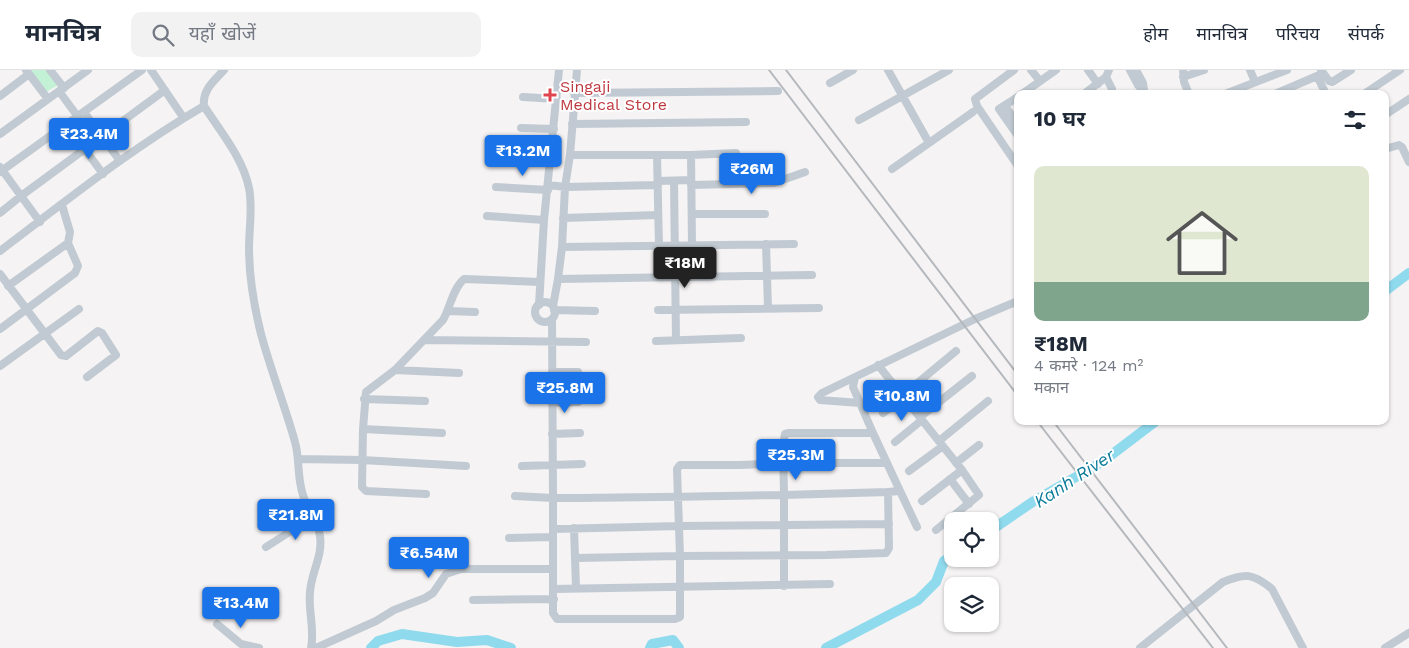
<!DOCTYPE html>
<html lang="hi">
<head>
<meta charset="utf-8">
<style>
  body { margin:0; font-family:"Work Sans","Noto Sans Devanagari",sans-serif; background:#f2f2f3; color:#1f2937; height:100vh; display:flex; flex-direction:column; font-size:19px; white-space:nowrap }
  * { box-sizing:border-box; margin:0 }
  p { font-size:16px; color:#747a83 }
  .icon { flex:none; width:28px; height:28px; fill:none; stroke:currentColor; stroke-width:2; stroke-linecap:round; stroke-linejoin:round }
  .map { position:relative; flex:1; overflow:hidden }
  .sheet { position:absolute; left:1014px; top:20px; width:375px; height:335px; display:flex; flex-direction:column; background:#fff; border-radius:10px; box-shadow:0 1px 4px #0004 }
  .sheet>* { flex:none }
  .controls { position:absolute; left:944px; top:442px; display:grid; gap:10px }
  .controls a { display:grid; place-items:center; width:55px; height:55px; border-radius:10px; background:#fff; box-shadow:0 1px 4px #0004; font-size:25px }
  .price { position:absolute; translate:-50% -42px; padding:0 11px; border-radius:5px; background:#1a73e8; color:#fff; font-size:16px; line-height:32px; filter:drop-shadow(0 1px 2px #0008) }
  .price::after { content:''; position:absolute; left:50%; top:30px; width:15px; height:11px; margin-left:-8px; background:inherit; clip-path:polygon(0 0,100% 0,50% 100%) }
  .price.current { background:#222; color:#fff }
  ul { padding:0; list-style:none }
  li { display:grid; align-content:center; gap:10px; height:265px; padding:0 20px }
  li+li { border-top:1px solid #e0e1e3 }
  li span { display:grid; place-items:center; height:155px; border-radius:10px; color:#555 }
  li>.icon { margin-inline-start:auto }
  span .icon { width:90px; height:90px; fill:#fffc; stroke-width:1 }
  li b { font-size:21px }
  h2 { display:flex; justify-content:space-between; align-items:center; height:60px; padding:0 20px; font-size:21px }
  header { display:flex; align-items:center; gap:30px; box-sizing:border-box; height:70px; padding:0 25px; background:#fff; border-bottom:1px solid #e0e1e3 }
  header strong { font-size:24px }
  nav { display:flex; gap:28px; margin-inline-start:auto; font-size:18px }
  .search { width:350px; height:45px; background:#f2f2f3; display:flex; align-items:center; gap:12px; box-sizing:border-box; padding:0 18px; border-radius:10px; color:#747a83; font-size:19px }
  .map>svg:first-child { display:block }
  .green { fill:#c3f1d5 }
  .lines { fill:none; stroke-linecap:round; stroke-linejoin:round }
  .river { stroke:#90daee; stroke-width:10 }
  .minor { stroke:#c1cad2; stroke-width:8 }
  .rail { stroke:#b5b8bd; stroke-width:2 }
  .health-dot { fill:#e0444e; stroke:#fff; stroke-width:2 }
  .labels { text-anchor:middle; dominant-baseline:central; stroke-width:4; stroke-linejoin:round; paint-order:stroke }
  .health-label { font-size:16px; fill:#be3a42; stroke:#fff; text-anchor:start }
  .water-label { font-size:18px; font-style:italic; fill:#0c7c9b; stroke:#fff }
</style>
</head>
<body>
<header>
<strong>मानचित्र</strong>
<div class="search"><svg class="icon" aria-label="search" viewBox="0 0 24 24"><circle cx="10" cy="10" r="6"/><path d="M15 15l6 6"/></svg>यहाँ खोजें</div>
<nav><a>होम</a><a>मानचित्र</a><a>परिचय</a><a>संपर्क</a></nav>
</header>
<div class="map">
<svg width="1409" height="578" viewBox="0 0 1409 578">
  <rect width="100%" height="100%" fill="#f5f3f3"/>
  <path class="green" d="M29,0H49L60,14L46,22Z"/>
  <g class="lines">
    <path class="river" d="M1385,221L1409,203
      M990,461L1034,431L1102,392L1156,351
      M371,578L378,571L402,564L457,572L487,570L511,578
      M650,578L652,574L673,570L679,578
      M826,578L918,530L936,512L944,491L952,486"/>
    <path class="minor" d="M26,0L48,29
      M50,0L64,18
      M151,0L183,47
      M224,0C214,11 202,20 204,36C220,61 243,88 249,118C253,138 249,158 249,178C249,208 254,236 261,264C271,301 285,336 295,372C300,390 297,408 303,425C307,439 318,451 320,466C323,486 311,503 310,522C308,541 315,559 311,578
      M888,0L929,73
      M1014,0L975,29L977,36L1018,96
      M1031,0L1040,11
      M1088,0L1098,14
      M1130,0L1138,15L1146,24
      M1136,0L1143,13L1144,20
      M1183,0L1184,12L1189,24
      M1250,0L1255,12
      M1321,0L1329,11L1332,12L1351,0
      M1106,7L1112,19L1111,24
      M1183,7L1204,0
      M830,13L853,0
      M59,21L78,47
      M574,23L778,21
      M1022,24L1056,0
      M1084,24L1106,7L1109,0
      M1225,24L1287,0
      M1275,24L1317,6L1326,24
      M1364,24L1400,0
      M0,26L29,4
      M523,27L557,29
      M1018,27L999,39L1018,66
      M1005,36L1018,54
      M84,42L120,91
      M1385,45L1409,29
      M859,50L949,0
      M572,54L746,52
      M67,55L103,104
      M521,58L554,59
      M0,64L88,0
      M1385,79L1399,75L1402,77L1409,92
      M570,85H691L736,83
      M657,85L659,177
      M691,85L692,175
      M508,88L551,90
      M0,97L40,152
      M892,99L973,42
      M0,102L142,0
      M658,111L691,110
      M674,111L676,270
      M549,115L565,117L658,115
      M691,115L774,113L805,102
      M496,117L548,120
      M0,143L21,126L165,20
      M692,144H765
      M487,146L544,150
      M563,148L658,145
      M766,174L768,238
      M562,177L794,174
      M0,181C66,131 132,78 204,36
      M0,204L61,285L66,286L98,261L102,263L116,285L87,307
      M558,209L812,205
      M8,216L68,173L70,162L62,135
      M535 242a10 10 0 1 1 20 0a10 10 0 1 1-20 0Z
      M539,235L544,150L559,0
      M553,236L558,209L562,177L565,117L570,85L577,0
      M554,240L595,241
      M658,240L819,238
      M449,241L475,242
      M552,249L553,428C630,428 707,426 784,425C784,414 782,370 785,364L789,363H873L900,421L888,422L889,478L886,483L826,485L680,486L677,399L680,395H740L784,393H887
      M0,259L75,203L78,196L68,173
      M425,270L586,272
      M656,271L741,268
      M878,295L962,400L979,425L936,460
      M0,296L79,239
      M395,300L459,303
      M552,302H578
      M855,307L822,323L818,327L820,330L860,333
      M903,325L956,281
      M364,329L425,331
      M552,333L578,332
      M883,343L904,327
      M920,347L972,306
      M363,359L442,363
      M873,363L853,317L855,307L975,249L1018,231
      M552,364L580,363
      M939,371L988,331
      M895,372L922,350
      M299,389L362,390L466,396
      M956,393L979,375
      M522,396L582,394
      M909,401L943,376
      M950,409L969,434
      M900,421L917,457
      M426,424L366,421L362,417L363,359L366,322L395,300L443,250C450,238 453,218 464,209L540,212
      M515,426L553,428V543L557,549H675L680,547V486L576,488
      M922,431L962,400
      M574,458L576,518
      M553,459L680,456L889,454
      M509,468L553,467
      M266,477L313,447
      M784,516V425L888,422
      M554,519L830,514
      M473,530L554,529
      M217,554L241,574L259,578
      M316,578L376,551L394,540L425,528L433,523L446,504L461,499H553
      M1140,578L1223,512C1245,503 1253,503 1272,519L1303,578
      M1385,578L1409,563"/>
    <path class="rail" d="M769,0L1018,326
      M786,0L1018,305
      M1037,351L1213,578
      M1053,351L1227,578"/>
  </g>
  <path class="health-dot" d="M547.5 17.5h5v5h5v5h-5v5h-5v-5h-5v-5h5z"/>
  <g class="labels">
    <g class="health-label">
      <text x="560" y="16">Singaji<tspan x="560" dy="18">Medical Store</tspan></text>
    </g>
    <g class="water-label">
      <text transform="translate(1074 408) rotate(-33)">Kanh River</text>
    </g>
  </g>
</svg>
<div class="controls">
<a><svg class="icon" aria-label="locate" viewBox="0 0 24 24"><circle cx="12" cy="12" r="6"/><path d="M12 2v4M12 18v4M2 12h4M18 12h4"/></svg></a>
<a><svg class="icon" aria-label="layers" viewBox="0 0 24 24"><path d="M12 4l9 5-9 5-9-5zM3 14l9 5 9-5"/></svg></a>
</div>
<b class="price" style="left:89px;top:90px">₹23.4M</b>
<b class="price" style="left:523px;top:107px">₹13.2M</b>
<b class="price" style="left:752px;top:125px">₹26M</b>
<b class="price current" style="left:685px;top:219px">₹18M</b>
<b class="price" style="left:565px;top:344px">₹25.8M</b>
<b class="price" style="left:902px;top:352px">₹10.8M</b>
<b class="price" style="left:796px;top:411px">₹25.3M</b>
<b class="price" style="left:296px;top:471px">₹21.8M</b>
<b class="price" style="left:429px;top:509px">₹6.54M</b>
<b class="price" style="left:241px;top:559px">₹13.4M</b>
<section class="sheet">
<h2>10 घर<svg class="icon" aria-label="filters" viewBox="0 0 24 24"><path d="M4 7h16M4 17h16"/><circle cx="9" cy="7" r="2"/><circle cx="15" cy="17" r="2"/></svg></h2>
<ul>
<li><span style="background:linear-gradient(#dfe7d0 75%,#7fa58c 0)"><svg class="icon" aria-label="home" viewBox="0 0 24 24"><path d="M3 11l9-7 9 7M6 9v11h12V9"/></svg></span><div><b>₹18M</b><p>4 कमरे · 124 m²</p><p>मकान</p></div></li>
</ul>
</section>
</div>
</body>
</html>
